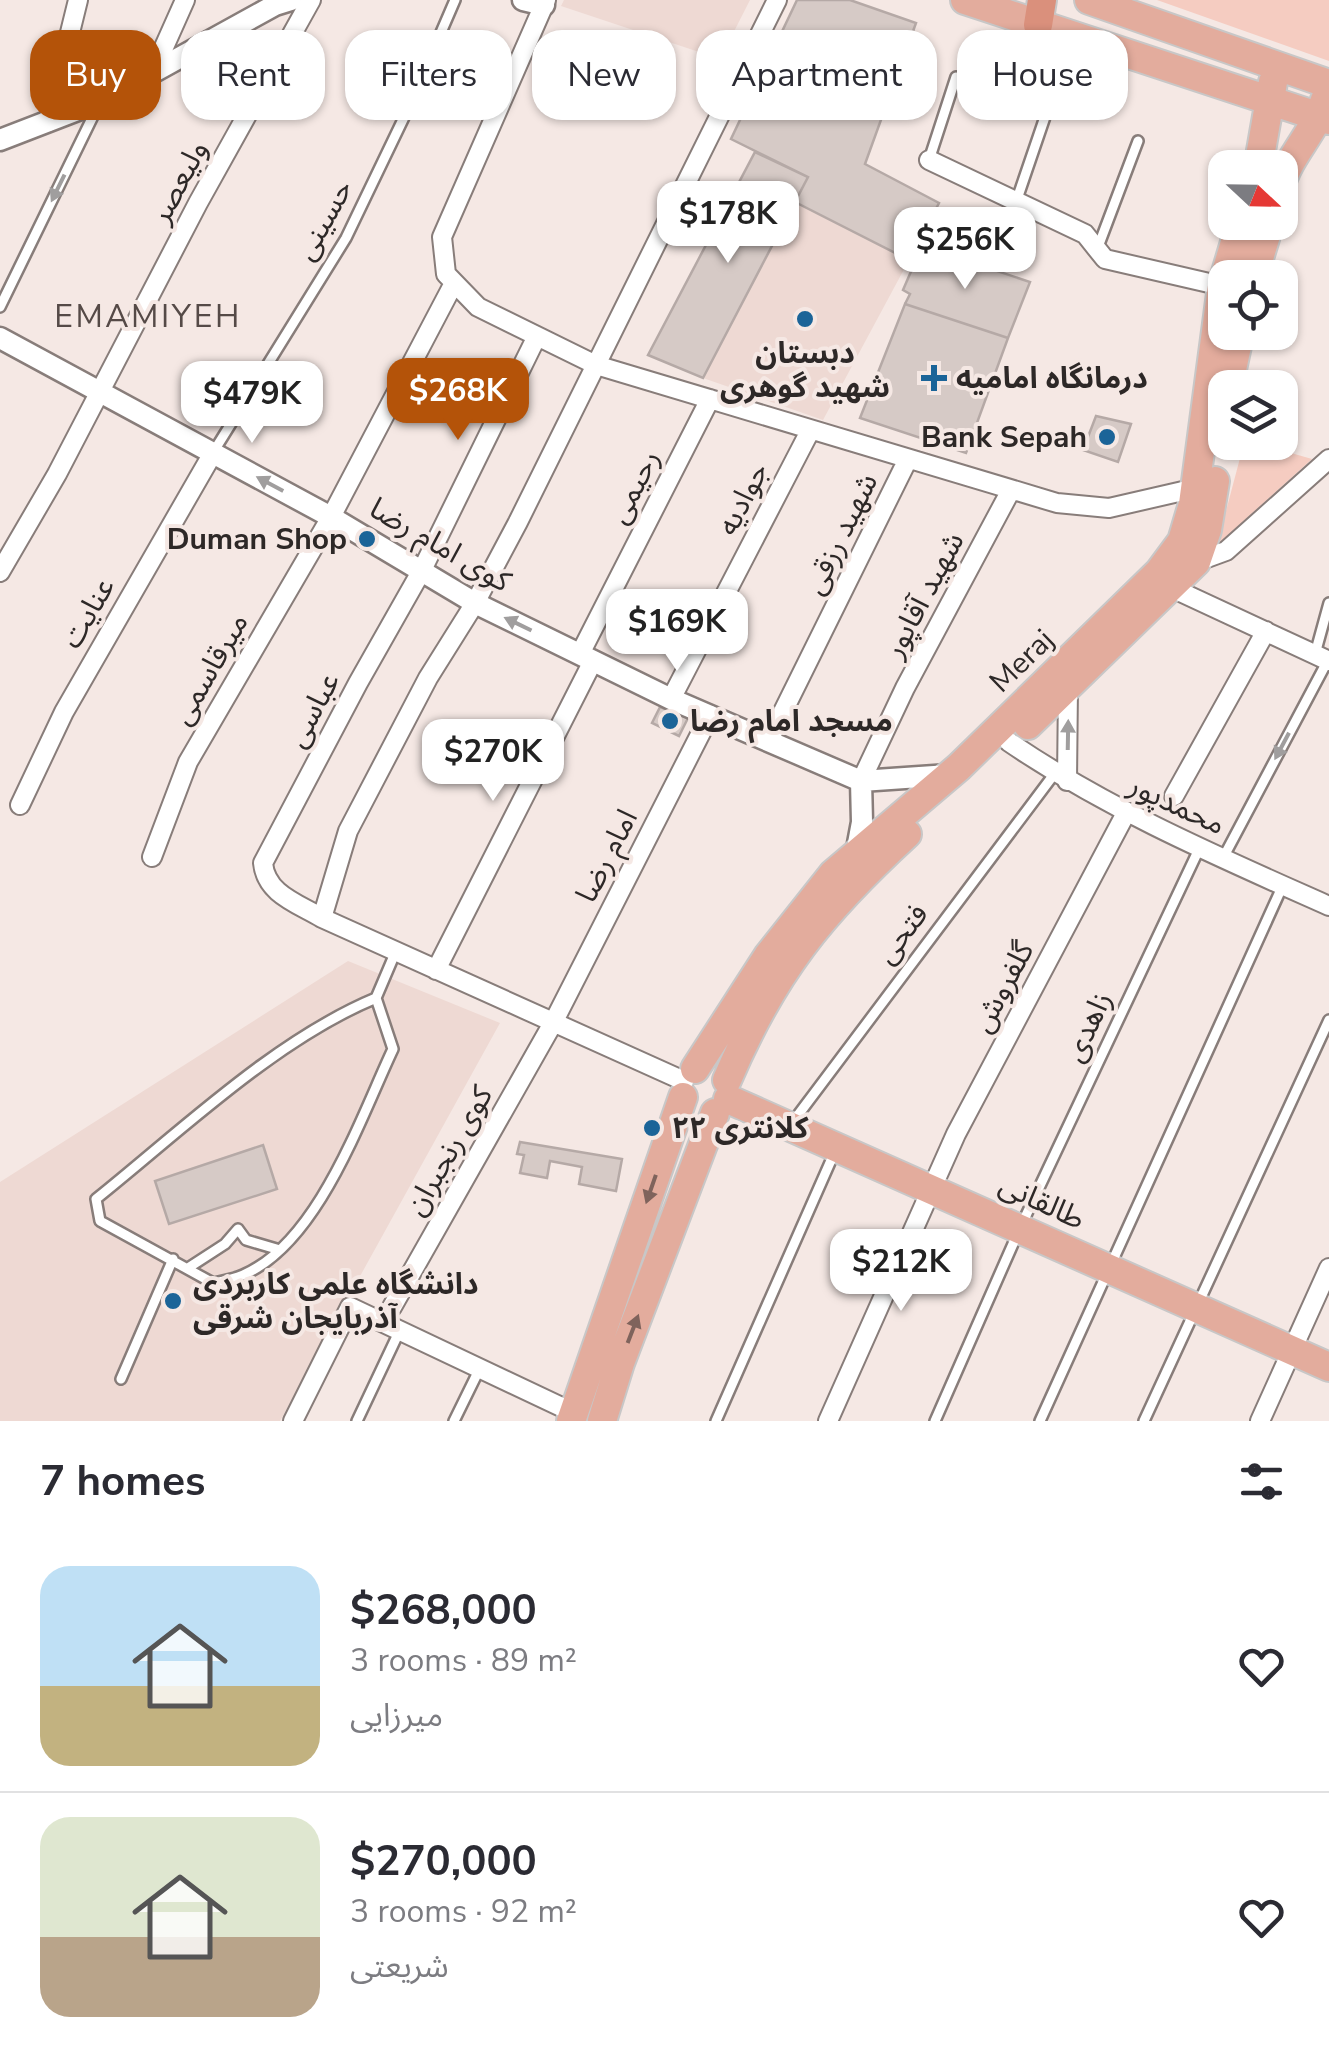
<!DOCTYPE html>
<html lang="en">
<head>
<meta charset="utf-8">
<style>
  body { margin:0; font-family:"Nunito Sans","Noto Sans Arabic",sans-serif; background:#f7f7f7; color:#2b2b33; height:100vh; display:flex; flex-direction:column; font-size:38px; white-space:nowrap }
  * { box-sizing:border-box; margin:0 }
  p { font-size:32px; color:#7c7c81 }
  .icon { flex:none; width:55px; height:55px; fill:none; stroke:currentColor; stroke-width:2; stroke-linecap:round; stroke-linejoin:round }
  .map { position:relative; height:1421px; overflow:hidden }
  .panel { display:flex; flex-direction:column; background:#fff; flex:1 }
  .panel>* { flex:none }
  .banner { position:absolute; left:30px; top:30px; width:1270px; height:90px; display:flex; gap:20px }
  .needle { width:65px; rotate:112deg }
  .controls { position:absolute; left:1208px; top:150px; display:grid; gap:20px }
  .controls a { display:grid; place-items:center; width:90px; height:90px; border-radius:20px; background:#fff; box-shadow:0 2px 8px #0004; font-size:50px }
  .price { position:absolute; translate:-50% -85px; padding:0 22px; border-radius:20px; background:#fff; color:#222; font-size:32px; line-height:65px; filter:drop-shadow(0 2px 5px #0008) }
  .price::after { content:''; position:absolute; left:50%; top:60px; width:30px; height:22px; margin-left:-15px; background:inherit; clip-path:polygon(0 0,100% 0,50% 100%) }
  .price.selected { background:#b45309; color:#fff }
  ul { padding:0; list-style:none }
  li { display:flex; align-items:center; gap:30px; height:250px; padding:0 40px }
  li+li { border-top:2px solid #e1e1e2 }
  li span { display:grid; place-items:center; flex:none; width:280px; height:200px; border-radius:30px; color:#555 }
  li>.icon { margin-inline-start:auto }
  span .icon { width:120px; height:120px; fill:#fffc; stroke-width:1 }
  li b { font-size:42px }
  h2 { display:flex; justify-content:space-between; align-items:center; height:120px; padding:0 40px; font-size:42px }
  .chip { padding:0 35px; border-radius:30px; background:#fff; box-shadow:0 2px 8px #0004; font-size:35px; line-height:90px }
  .chip.selected { background:#b45309; color:#fff }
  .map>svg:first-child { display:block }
  .built { fill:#eed9d3 }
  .green { fill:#f5ccc1 }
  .building { fill:#d6cac6; stroke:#b5a9a6; stroke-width:2.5 }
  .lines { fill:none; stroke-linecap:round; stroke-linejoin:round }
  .service-casing { stroke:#887d7a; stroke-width:14 }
  .minor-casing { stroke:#887d7a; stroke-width:22 }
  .tertiary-casing { stroke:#887d7a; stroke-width:25 }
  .primary-casing { stroke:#c8c7c7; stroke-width:32 }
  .trunk-casing { stroke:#c8c7c7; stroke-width:32 }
  .service { stroke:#fff; stroke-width:9 }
  .minor { stroke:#fff; stroke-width:18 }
  .tertiary { stroke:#fff; stroke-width:20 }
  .primary { stroke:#e3ac9d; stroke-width:28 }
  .trunk { stroke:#da907c; stroke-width:28 }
  .oneway { fill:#a09e9e }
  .oneway2 { fill:#7f635c }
  .poi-dot { fill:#1b6498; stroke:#f5e8e4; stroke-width:4 }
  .labels { text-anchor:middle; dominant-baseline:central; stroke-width:8; stroke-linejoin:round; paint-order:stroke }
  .street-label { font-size:30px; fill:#2d2827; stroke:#f5e8e4 }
  .poi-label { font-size:30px; font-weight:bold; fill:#2d2827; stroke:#f5e8e4; text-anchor:start }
  .neighbourhood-label { font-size:32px; letter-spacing:2.5px; fill:#554a47; stroke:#f5e8e4 }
</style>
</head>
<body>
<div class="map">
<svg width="1329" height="1421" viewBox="0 0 1329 1421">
  <rect width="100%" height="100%" fill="#f5e8e4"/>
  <path class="built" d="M564,0H750L720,59L561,6Z
    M795,202L909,260L823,420L703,378Z
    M348,961L500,1023L280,1421H0V1182Z"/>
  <path class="green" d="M1158,0H1329V61L1157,0Z
    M1244,443H1256L1312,459L1217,545Z"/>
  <path class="building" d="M797,0H850L916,23L865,164L939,203L909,260L795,202L808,177L731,139Z
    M755,152L808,177L703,378L648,355Z
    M922,246L1030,282L1008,338L905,304L910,294L903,290Z
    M905,304L1008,338L966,453L860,418Z
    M1096,416L1131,424L1118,462L1083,450Z
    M660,707L688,718L679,736L652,723Z
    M520,1142L622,1159L616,1191L579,1184L582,1167L550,1161L547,1178L520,1173L524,1155L517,1154Z
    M263,1145L277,1189L169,1224L155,1181Z"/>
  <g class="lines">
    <defs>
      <path id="service" d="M929,160L956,77
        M1016,202L1046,114
        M1098,247L1138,141
        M0,307L97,108
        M214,451L346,238L408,109L455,0
        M1315,654L1329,603
        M1223,858L1328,660
        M376,998C275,1040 181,1131 96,1199L100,1221L213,1283C223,1281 234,1279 243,1275C318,1243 360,1119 393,1049L376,998L396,951
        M792,1123L1055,773
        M188,1268L225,1244L238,1229L246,1240L280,1250
        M121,1379L173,1259
        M357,1421L400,1330
        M454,1421L480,1368
        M716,1421L836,1149
        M935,1421L1020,1228L1200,847
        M1040,1421L1283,885
        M1144,1421L1329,1020"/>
      <path id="minor" d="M546,0L442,237L446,274L478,307L596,365L1057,503L1109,508L1196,488
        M152,74L185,0
        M48,122L78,0
        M929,160L1085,234L1105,259L1222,286
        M537,336L422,570L358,683L263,863C266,894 297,903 322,918L684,1081
        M1196,562L1226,551L1329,459
        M0,572L57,474L198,203L311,0
        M1172,588L1329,661
        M580,654L710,399
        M671,699L810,431
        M769,740L908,459
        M1009,742C1109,810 1219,857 1329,906
        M861,781L905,688L1011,490
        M1067,781L1068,688
        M1174,796L1266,631
        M20,805L64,712L213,453
        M152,857L188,762L331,517L454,283
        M322,918L348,831L428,678L475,603L518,522L777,0
        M436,970L593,661
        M392,1307L553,1023L710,715
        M293,1421L350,1307L574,1413
        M828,1421L956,1134L1126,813
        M1260,1421L1329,1268"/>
      <path id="tertiary" d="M523,0L544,5
        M0,140L101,101L275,5L291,0
        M0,338L331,517L475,603L671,699L861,781L949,775
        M856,854L862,822L861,781"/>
      <path id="primary" d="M965,0L1329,120
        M1089,0L1329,84
        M1258,168L1273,82
        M1280,187C1289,155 1315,132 1325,100
        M1253,278L1270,222
        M1228,388L1240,332
        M1028,725L1196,562L1207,530L1215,481
        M695,1069L768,956L833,874L959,767L1159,572L1182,541L1193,504L1222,286L1241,222
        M727,1080C773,972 821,913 907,834
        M728,1099L1329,1367
        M571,1421L683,1097
        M602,1421L620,1363L715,1113"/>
      <path id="trunk" d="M1038,25L1042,0"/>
    </defs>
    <use href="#service" class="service-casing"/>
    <use href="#minor" class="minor-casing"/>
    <use href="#tertiary" class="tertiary-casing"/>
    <use href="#primary" class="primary-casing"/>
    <use href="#trunk" class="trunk-casing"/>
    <use href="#service" class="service"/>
    <use href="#minor" class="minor"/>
    <use href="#tertiary" class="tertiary"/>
    <use href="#primary" class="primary"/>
    <use href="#trunk" class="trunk"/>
  </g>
  <defs><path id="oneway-solid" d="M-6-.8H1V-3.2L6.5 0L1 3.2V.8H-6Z" transform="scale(2.5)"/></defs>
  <g class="oneway">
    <use href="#oneway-solid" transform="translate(58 188) rotate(116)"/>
    <use href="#oneway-solid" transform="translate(270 484) rotate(-152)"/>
    <use href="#oneway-solid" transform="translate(518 624) rotate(-154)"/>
    <use href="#oneway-solid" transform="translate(1068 735) rotate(-89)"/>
    <use href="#oneway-solid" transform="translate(1282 746) rotate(118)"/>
  </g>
  <g class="oneway2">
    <use href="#oneway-solid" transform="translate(651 1189) rotate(109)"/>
    <use href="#oneway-solid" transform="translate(633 1329) rotate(-69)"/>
  </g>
  <g class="poi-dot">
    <circle cx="805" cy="319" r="10"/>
    <path d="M929 363h10v10h10v10h-10v10h-10v-10h-10v-10h10z"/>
    <circle cx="1107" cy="437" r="10"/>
    <circle cx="367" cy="539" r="10"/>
    <circle cx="670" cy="721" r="10"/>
    <circle cx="652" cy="1128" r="10"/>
    <circle cx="173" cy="1301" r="10"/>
  </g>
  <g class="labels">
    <g class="street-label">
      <text transform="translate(179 182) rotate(-62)">ولیعصر</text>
      <text transform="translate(324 220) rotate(-61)">حسینی</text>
      <text transform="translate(634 487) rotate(-63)">رحیمی</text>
      <text transform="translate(743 499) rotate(-63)">جوادیه</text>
      <text transform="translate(841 534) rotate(-64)">شهید رزقی</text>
      <text transform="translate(440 545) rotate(30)">کوی امام رضا</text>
      <text transform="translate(924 595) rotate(-62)">شهید آقاپور</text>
      <text transform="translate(88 613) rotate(-60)">عنایت</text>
      <text transform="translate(1022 661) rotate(-44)">Meraj</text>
      <text transform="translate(210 669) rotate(-60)">میرقاسمی</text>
      <text transform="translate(313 710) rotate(-62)">عباسی</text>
      <text transform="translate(1177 805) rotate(25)">محمدپور</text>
      <text transform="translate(607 856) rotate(-63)">امام رضا</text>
      <text transform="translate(902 934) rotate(-53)">فتحی</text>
      <text transform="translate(1003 987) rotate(-62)">گلفروش</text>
      <text transform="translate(1088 1027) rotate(-65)">زاهدی</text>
      <text transform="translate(449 1151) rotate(-60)">کوی رنجبران</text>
      <text transform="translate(1042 1202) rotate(25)">طالقانی</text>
    </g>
    <g class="poi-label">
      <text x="805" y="353" text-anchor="middle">دبستان<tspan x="805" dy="34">شهید گوهری</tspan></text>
      <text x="956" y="378">درمانگاه امامیه</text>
      <text x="1087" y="437" text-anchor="end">Bank Sepah</text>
      <text x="347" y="539" text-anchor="end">Duman Shop</text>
      <text x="690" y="721">مسجد امام رضا</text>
      <text x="672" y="1128">کلانتری ٢٢</text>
      <text x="193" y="1284">دانشگاه علمی کاربردی<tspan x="193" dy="34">آذربایجان شرقی</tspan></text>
    </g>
    <g class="neighbourhood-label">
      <text x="148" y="316">EMAMIYEH</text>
    </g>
  </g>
</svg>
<div class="controls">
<a><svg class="needle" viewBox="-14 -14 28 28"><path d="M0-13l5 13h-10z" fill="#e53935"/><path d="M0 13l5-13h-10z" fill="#7c7c81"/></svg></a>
<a><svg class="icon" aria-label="locate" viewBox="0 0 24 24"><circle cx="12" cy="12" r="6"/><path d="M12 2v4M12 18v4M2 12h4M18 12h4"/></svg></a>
<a><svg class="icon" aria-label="layers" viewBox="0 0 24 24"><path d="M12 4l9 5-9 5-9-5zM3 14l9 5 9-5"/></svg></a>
</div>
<b class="price" style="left:728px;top:266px">$178K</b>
<b class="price" style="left:965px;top:292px">$256K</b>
<b class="price selected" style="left:458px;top:443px">$268K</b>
<b class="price" style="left:252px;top:446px">$479K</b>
<b class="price" style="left:677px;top:674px">$169K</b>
<b class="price" style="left:493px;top:804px">$270K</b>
<b class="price" style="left:901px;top:1314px">$212K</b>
<div class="banner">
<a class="chip selected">Buy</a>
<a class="chip">Rent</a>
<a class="chip">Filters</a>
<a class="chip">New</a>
<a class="chip">Apartment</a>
<a class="chip">House</a>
</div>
</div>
<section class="panel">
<h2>7 homes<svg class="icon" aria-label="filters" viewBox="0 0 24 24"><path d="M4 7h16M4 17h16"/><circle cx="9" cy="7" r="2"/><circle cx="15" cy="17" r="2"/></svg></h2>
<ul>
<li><span style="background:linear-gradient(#bfe0f5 60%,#c2b280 0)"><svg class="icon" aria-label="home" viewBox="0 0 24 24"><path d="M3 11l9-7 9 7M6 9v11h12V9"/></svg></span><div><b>$268,000</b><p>3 rooms · 89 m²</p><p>میرزایی</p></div><svg class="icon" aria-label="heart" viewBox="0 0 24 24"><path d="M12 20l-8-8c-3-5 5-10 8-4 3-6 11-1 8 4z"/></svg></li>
<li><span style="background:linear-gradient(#dfe7d0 60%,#b9a48a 0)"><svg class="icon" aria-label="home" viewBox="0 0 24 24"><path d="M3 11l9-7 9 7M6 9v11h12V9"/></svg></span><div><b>$270,000</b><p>3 rooms · 92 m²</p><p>شریعتی</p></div><svg class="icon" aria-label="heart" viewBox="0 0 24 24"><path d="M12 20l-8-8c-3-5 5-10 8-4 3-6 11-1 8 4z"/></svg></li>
</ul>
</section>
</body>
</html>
